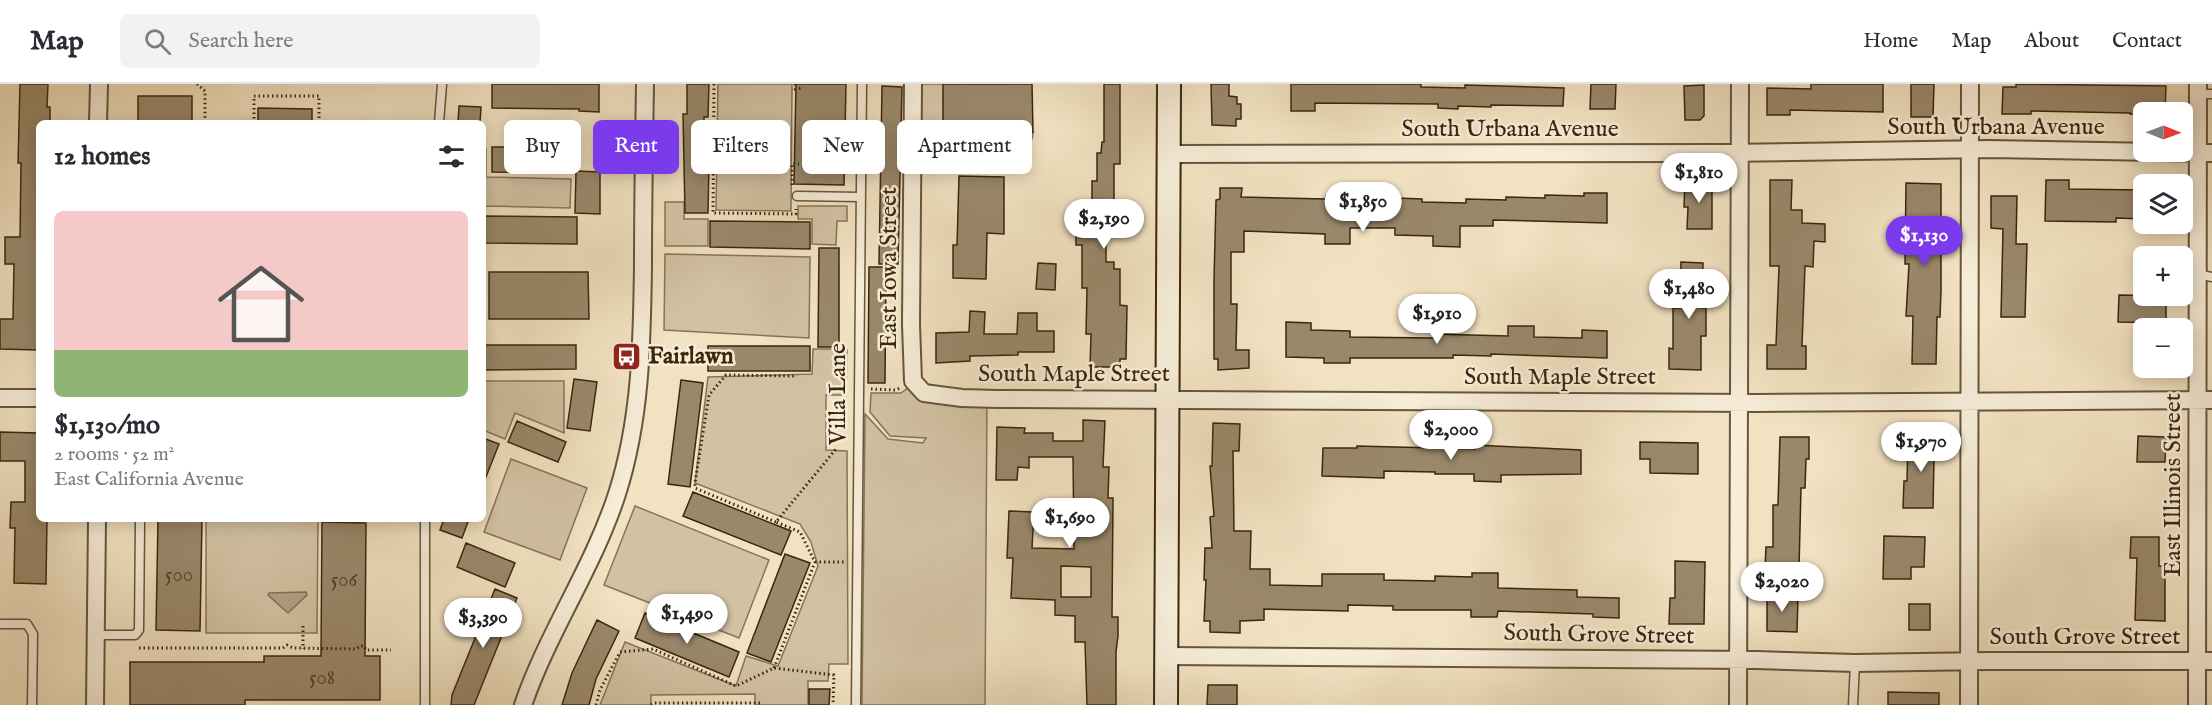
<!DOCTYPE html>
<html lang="en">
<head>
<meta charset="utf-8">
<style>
  body { margin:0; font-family:"IM FELL English",serif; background:#f2f2f3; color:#2b2b33; height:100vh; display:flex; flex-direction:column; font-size:22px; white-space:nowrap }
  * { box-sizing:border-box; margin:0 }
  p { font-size:20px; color:#7c7c81 }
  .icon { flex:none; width:33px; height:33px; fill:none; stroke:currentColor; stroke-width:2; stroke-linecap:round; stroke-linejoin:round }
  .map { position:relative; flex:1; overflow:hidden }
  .panel { position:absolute; left:36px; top:36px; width:450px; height:402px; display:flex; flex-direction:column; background:#fff; border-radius:9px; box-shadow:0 3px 15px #0003 }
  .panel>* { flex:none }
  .hud { position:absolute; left:504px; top:36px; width:570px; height:54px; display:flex; gap:12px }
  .needle { width:39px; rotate:91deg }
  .fabs { position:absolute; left:2133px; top:18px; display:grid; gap:12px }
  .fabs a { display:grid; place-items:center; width:60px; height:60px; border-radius:9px; background:#fff; box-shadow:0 3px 15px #0003; font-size:30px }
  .price { position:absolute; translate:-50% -51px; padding:0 14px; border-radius:21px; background:#fff; color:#222; font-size:20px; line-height:39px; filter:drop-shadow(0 2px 3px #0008) }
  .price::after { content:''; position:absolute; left:50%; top:36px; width:18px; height:14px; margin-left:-9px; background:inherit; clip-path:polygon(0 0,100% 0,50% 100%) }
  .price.active { background:#7c3aed; color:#fff }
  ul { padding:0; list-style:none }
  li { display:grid; align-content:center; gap:12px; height:318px; padding:0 18px }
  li+li { border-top:2px solid #e1e1e2 }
  li span { display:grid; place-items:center; height:186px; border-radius:9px; color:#555 }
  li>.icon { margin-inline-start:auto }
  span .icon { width:108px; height:108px; fill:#fffc; stroke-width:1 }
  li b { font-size:26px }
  h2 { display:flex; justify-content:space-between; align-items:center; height:72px; padding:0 18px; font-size:26px }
  .pill { padding:0 21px; border-radius:9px; background:#fff; box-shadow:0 3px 15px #0003; font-size:21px; line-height:54px }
  .pill.active { background:#7c3aed; color:#fff }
  header { display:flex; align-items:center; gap:36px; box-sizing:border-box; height:84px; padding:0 30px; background:#fff; border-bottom:2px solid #e1e1e2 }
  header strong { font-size:28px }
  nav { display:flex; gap:33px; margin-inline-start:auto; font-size:21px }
  .search { width:420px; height:54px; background:#f2f2f3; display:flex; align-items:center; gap:15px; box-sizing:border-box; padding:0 21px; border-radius:9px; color:#7c7c81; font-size:22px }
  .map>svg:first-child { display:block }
  .green { fill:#d2c2a3; stroke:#867458; stroke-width:1.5 }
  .water { fill:#b3a284; stroke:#837055; stroke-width:1.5 }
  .building { fill:#9a886b; stroke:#3b260e; stroke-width:1.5; fill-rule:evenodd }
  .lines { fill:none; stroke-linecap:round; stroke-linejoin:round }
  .service-casing { stroke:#68553b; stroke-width:11 }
  .minor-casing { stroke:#68553b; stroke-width:20 }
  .secondary-casing { stroke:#3b260e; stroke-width:26 }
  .path { stroke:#3b260e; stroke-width:3; stroke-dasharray:1.5 3; stroke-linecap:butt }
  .service { stroke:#f6ecd7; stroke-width:8 }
  .minor { stroke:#f6ecd7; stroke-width:16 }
  .secondary { stroke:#f6ecd7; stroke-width:22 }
  .labels { text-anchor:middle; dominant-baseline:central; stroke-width:5; stroke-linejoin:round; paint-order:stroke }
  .number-label { font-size:21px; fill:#533e25 }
  .street-label { font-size:24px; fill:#3b260e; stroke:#f6ecd7 }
  .poi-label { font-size:24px; font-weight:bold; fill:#3b260e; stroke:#f6ecd7; text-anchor:start }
</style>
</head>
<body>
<header>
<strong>Map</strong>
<div class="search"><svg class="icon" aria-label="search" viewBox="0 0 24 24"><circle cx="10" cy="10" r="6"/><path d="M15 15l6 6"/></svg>Search here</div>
<nav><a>Home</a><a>Map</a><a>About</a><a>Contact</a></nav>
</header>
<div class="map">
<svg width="2212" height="621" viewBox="0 0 2212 621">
  <rect width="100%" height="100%" fill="#f1e2c1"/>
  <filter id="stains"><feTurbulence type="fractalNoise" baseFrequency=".00333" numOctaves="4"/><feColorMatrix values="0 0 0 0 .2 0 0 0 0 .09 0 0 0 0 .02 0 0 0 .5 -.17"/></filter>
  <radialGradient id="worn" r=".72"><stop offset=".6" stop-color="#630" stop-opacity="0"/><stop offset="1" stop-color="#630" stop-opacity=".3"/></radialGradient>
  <path class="green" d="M718,0H792L791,127L716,126Z
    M913,0H1001L1000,48H1033L1032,55L913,56Z
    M483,65H486V93L571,95L570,124L483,122Z
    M665,118H684V135H708V162H665Z
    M798,122H847V137H837L836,161L812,160V135H798Z
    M665,170L810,173L809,254L664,246Z
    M813,265H847L846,311H826V366L847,367L848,580H829L828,597H808V621H755V610L651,611V621H600L625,558L736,602L746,572L778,582L818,482L811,458L800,440L695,399L708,293L812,290Z
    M483,297H564V349L515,329L505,355L483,346Z
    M912,301L987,317L985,621H862L865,330L888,355L923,359L926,354L890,352L870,328L871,309H901Z
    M511,375L587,404L560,476L484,448Z
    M635,422L769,476L739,554L604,501Z
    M206,435H318L317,549H206Z"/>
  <path class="water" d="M306,508L307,511L288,529L268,511L269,509Z"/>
  <path class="building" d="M20,0H48L47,23H50V39H39V266L0,265V235H13L14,180H5V153H20L21,79H18Z
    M492,0H599V28L579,27V25L492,24Z
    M687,0H709L708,33H704V79H709L708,129H685L683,30H687Z
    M796,0H846L844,101L794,100Z
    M943,0H1032L1033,48L943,47Z
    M1104,0H1120V80H1114V131H1106V178H1114V185H1120V221L1127,222L1126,275H1120V283H1090L1091,250H1086L1087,204H1082V161H1076V135H1092V97H1097V69H1101L1102,58H1104Z
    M1211,0H1229V12L1237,13V20H1241V35H1236V42L1212,41Z
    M1291,0H1421V3L1465,4V1L1564,4L1563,22L1491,21V23L1458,22V25L1438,24V20L1315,19V27H1291Z
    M1591,0H1616L1615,25H1590Z
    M1811,0H1883V28L1790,26V31H1767V4L1811,5Z
    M1911,0H1934L1933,33H1911Z
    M2016,0L2166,2L2165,28H2144V31L2130,30V29L2031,27V30H2002L2003,3H2016Z
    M1704,1V32L1700,36H1685L1684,2Z
    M882,2L902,3L898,180H879Z
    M138,12H192V39H138Z
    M459,22L481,23L480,39H458Z
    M258,24L312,25V39H258Z
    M492,63H566V89L492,88Z
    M576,87L600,88V130L575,129Z
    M959,92L1004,93V150L987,149L986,195L953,194V161H957Z
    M1685,96L1712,97V145H1687L1688,123H1684Z
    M1770,96H1792L1791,126H1802V139L1825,140V158L1814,157L1813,183L1805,182L1802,262H1806V285H1767V261H1776L1779,182H1770Z
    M2046,96H2069V105L2144,106V135L2116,134V138L2045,137Z
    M1906,99L1941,100V207L1940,233H1937L1936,280H1912L1913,232H1906L1909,180H1905Z
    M1220,104H1242L1241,113L1325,115L1326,112L1351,113V119L1396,120V114L1422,115V118L1466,119V115L1506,116V113L1545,114V111L1584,112V109H1607V139L1493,136V142H1460V163L1433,162V152L1395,151V144H1350V160H1325V150L1244,147V168H1231V220H1237L1236,266H1249V284L1218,286V275H1214V196L1216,116L1220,115Z
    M1991,112H2017L2016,160H2027L2025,233H2001L2003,145L1991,144Z
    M483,132L577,133V160L483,159Z
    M710,137L810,138V165L710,163Z
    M819,164H839V263H818Z
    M1681,178L1703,179L1702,224H1706V252H1701V286L1669,285V264L1673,265V224H1680Z
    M1038,179L1056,180L1055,206L1036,205Z
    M869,183H886L885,299H868Z
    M489,188H588L589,235H489Z
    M2119,211L2166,212V239L2118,238Z
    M970,227L985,228L984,250H1017L1018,229H1037V247H1054V268H1018V271L970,272V277L936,279V249L969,248Z
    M1286,238L1311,239V246L1350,247V253L1433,254V250L1508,252V242H1534V253L1582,254V246L1607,247V274L1491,270V272L1453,271V274H1350V279H1324V274L1286,273Z
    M483,261H576V285L483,286Z
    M708,262H810V287H708Z
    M574,295L597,298L590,347L567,344Z
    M681,296L703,299L690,403L668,400Z
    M1083,336L1105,337L1103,383H1109L1108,414H1113L1112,533H1118V552L1116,568V621H1087L1085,558H1075V532L1055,531V516L1011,514L1013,474H1007L1009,427L1034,428L1032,464L1074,465L1073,373H1029V384L1018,383L1017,396H996L997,343L1025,344L1024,349H1053V357H1083ZM1061,482L1091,483V513H1061Z
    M517,337L566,358L558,378L508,358Z
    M1213,339L1240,340L1239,367H1233L1234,447H1251L1250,485H1270V501L1322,502V490H1384V496L1435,497V492L1472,493V489H1498V504L1577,506V513L1619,514V534L1593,533V530L1498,527L1497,533H1471V526H1393V522L1348,521V527L1264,525V536L1240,537V549L1210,548V537H1204L1206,496H1204L1205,464H1212L1210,433L1214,432L1210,382H1212Z
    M0,348L39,349V435H47L46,500L14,499L15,444H10L11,418H25V377H0Z
    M2138,352L2166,353L2165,378H2137Z
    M1780,353H1809V375H1806L1805,404H1801L1799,485H1765L1766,463H1773V421H1778Z
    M483,354L499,360L484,398L483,397Z
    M1908,355L1944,356L1943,375H1934L1933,424H1903L1904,397H1907Z
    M1640,358L1698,359V390L1650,389V375H1640Z
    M1475,361L1581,366V390L1501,391V398L1474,397V390H1435V388L1384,387V394L1322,392L1323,364H1357V362L1475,365Z
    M693,408L791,447L781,471L683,432Z
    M158,435H202L200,547L156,546Z
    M444,435H469L462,454L440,446Z
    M322,438L366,439L365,572H380V616H245V621H130V578H264V572H321Z
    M1884,452L1925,453L1924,483H1911V495H1883Z
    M2131,453H2159V482H2165V537L2135,536L2137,474H2130Z
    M466,459L515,479L505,503L457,483Z
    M785,470L810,479L771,578L747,569Z
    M1675,477L1705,478L1704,540H1669L1670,514H1675Z
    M495,505L517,514L474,621H451L452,611Z
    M1767,511L1798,512L1797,548L1767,547Z
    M1909,520H1930V546H1909Z
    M645,529L739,568L729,593L635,554Z
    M597,536L619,547L596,595L589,621H562L572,589Z
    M1208,601H1237V621H1207Z
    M809,605H830L829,621H809Z
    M1888,608L1939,609V621H1888Z"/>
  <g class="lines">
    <defs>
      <path id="service" d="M2198,10H2212
        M439,39L442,0
        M797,112L860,113
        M2197,190L2212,193
        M0,540H27L33,550L32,621
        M96,551H135L139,546L140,438
        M425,621V435
        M856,621L862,0
        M1853,621L1855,579"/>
      <path id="minor" d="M913,0L911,240L913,297L924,309L962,314L997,315L1758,319L2212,316
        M98,39L99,0
        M1168,70L1723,69L1988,65L2212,69
        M0,314H39
        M1166,572L1756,576L1855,579L1987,577H2212
        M95,621L97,435
        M523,621C548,548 593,484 617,410C641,335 642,259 643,181C643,121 644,60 645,0
        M1738,621L1740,0
        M1969,621L1970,0
        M2197,621L2198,0"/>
      <path id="secondary" d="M1166,621L1169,0"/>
    </defs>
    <use href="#service" class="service-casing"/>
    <use href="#minor" class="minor-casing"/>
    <use href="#secondary" class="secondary-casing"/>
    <path class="path" d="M197,0L205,7V39
      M714,0L713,129L796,130V125
      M795,0V5L802,4
      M254,39V12H319V39
      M792,101V80H799
      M871,305L896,306L900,304
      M776,438L695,404V399L709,311L726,291L797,292
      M815,478H846
      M303,542V565
      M139,564H283L287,561L293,564L356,565L360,562H364L366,566H391
      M774,584L815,478L800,448L776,438L836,365
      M596,621L600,606L620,568L653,565L736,602L774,584L834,591L833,621
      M651,621L654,619H760L762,621"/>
    <use href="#service" class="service"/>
    <use href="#minor" class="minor"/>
    <use href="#secondary" class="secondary"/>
  </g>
  <defs>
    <symbol id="bus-square" viewBox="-11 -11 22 22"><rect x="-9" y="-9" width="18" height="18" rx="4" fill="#8f2418" stroke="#f6ecd7"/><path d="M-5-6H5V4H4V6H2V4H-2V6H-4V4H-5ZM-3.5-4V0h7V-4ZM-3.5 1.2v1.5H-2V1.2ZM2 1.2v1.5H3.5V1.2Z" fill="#fff"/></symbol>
  </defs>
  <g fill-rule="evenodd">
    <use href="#bus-square" x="610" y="256" width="33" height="33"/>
  </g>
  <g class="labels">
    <g class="number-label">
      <text x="179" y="491">500</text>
      <text x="344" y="496">506</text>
      <text x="322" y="594">508</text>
    </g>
    <g class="street-label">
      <text x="1996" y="43">South Urbana Avenue</text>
      <text x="1510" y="45">South Urbana Avenue</text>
      <text transform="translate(889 184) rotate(-90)">East Iowa Street</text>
      <text x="1074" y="290">South Maple Street</text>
      <text x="1560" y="293">South Maple Street</text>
      <text transform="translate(838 310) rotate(-90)">Villa Lane</text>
      <text transform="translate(2173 401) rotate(-90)">East Illinois Street</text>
      <text transform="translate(1599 551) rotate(1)">South Grove Street</text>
      <text x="2085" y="553">South Grove Street</text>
    </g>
    <g class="poi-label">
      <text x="648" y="272">Fairlawn</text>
    </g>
  </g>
  <rect width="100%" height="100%" filter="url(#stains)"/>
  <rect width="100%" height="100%" fill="url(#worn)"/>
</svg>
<div class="fabs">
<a><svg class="needle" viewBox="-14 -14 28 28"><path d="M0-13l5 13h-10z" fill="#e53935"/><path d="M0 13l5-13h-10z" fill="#7c7c81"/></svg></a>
<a><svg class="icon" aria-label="layers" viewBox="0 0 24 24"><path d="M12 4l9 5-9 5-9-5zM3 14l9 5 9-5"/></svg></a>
<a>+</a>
<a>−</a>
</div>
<b class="price" style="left:1699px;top:120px">$1,810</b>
<b class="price" style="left:1363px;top:149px">$1,850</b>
<b class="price" style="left:1104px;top:166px">$2,190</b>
<b class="price active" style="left:1924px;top:183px">$1,130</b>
<b class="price" style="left:1689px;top:236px">$1,480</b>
<b class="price" style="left:1437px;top:261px">$1,910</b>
<b class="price" style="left:1451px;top:377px">$2,000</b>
<b class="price" style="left:1921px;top:389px">$1,970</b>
<b class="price" style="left:1070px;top:465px">$1,690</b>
<b class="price" style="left:1782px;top:529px">$2,020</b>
<b class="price" style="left:687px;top:561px">$1,490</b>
<b class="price" style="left:483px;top:565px">$3,390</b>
<div class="hud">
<a class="pill">Buy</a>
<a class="pill active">Rent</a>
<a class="pill">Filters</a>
<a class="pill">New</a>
<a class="pill">Apartment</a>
</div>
<section class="panel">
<h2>12 homes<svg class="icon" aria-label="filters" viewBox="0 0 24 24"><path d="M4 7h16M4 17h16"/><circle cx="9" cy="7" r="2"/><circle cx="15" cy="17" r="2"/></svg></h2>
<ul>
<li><span style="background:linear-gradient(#f6c9c9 75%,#8fb573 0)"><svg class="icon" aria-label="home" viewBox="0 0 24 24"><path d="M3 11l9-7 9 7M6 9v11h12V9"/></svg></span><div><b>$1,130/mo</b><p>2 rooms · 52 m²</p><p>East California Avenue</p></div></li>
</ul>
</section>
</div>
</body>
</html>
